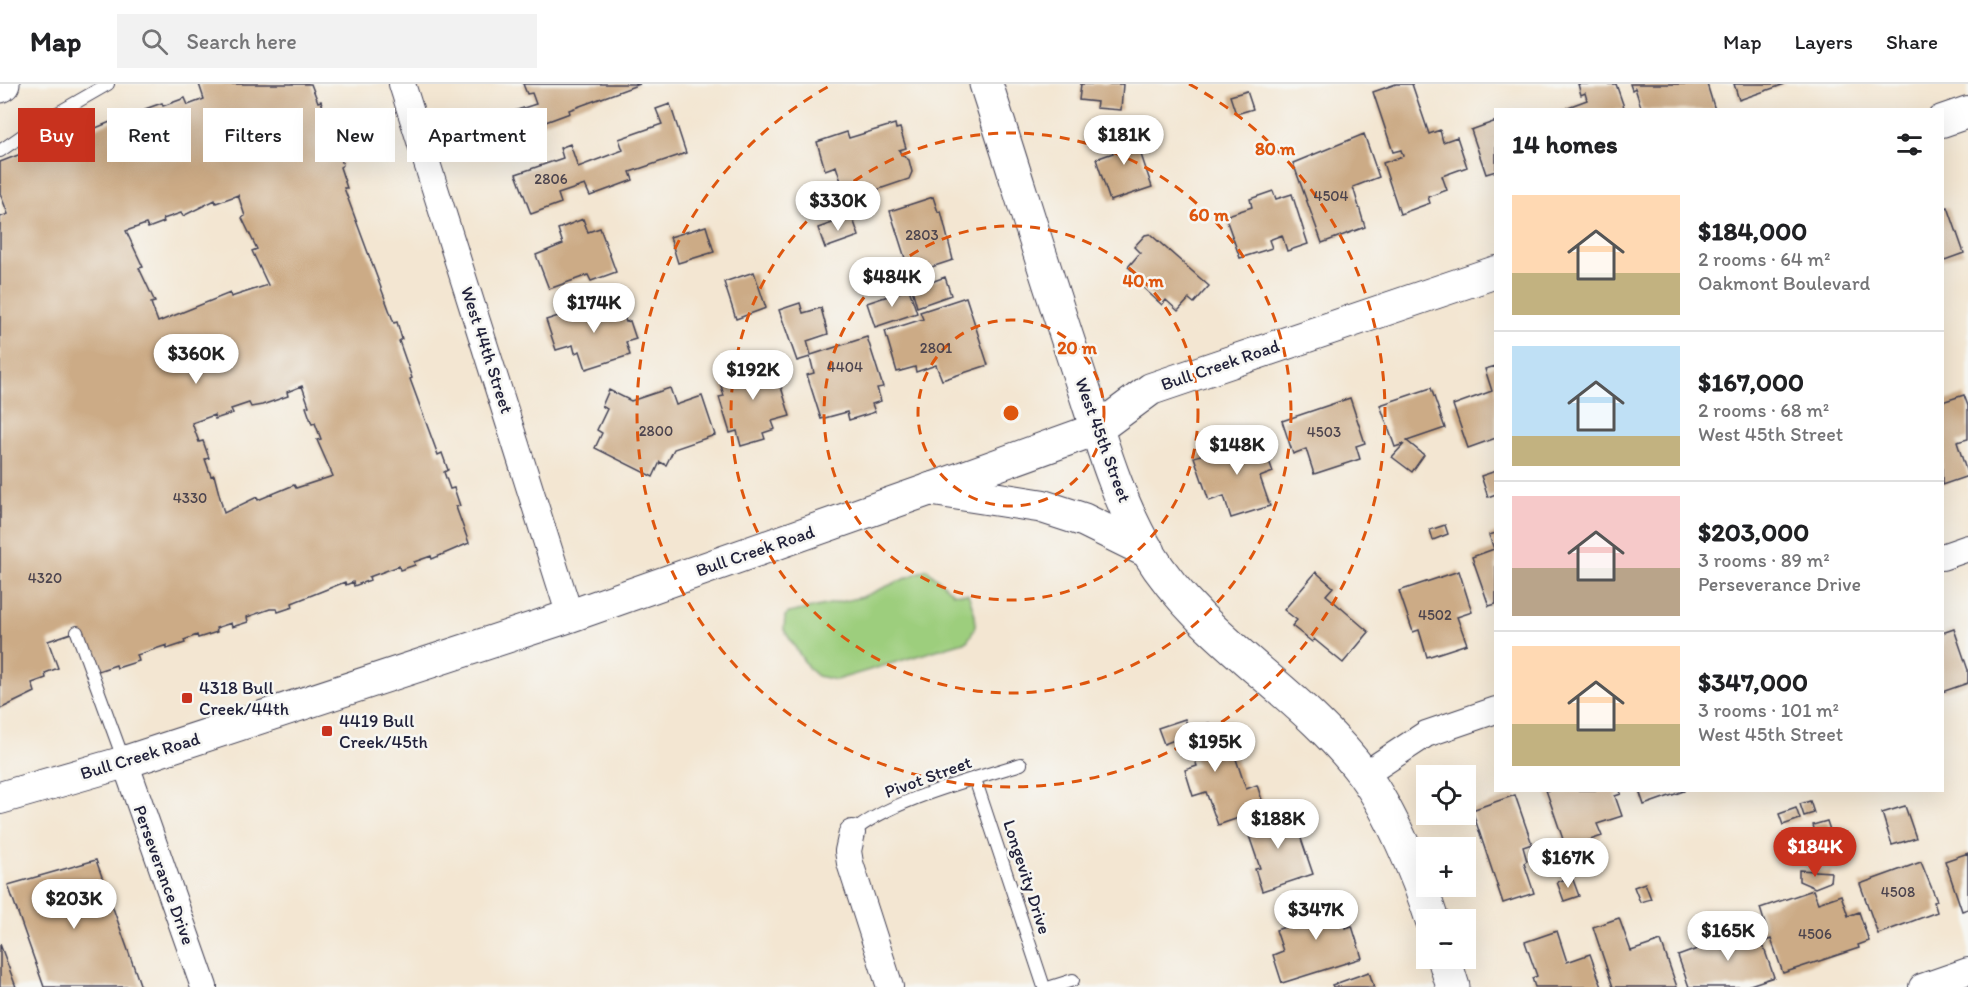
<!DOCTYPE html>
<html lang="en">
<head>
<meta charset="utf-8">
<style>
  body { margin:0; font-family:Itim,sans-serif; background:#f2f2f2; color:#202124; height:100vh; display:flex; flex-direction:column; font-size:22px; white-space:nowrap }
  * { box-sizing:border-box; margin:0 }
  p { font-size:20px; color:#757577 }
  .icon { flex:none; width:33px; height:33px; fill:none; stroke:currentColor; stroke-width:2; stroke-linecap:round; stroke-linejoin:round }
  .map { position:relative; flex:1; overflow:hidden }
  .details { position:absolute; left:1494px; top:24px; width:450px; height:684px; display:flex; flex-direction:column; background:#fff; border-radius:0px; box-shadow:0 6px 24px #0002 }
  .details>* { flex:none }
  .top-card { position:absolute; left:18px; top:24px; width:570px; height:54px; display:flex; gap:12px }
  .fabs { position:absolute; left:1416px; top:681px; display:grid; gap:12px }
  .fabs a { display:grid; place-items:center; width:60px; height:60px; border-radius:0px; background:#fff; box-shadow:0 6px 24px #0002; font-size:30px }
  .price { position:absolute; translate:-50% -51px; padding:0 14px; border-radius:21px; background:#fff; color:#222; font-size:20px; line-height:39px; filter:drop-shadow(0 2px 3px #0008) }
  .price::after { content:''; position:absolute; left:50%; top:36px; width:18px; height:14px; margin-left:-9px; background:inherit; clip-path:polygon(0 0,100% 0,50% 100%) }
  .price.selected { background:#c8321e; color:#fff }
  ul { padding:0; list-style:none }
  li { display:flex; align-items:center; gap:18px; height:150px; padding:0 18px }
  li+li { border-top:2px solid #e0e0e0 }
  li span { display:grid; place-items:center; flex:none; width:168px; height:120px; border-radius:0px; color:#555 }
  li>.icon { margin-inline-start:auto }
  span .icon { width:72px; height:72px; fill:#fffc; stroke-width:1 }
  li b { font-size:26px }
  h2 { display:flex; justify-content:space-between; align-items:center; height:72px; padding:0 18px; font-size:26px }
  .chip { padding:0 21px; border-radius:0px; background:#fff; box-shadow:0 6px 24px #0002; font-size:21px; line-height:54px }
  .chip.selected { background:#c8321e; color:#fff }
  header { display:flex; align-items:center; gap:36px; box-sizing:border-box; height:84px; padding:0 30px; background:#fff; border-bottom:2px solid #e0e0e0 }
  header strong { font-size:28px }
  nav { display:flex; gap:33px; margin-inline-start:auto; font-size:21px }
  .search { width:420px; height:54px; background:#f2f2f2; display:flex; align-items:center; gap:15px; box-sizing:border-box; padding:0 21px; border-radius:0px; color:#757577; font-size:22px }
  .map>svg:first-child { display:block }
  .green { fill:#9dce7d; stroke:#60785c; stroke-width:1.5 }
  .building { fill:#ccab86; fill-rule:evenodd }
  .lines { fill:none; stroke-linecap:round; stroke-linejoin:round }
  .service-casing { stroke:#413f52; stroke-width:14 }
  .minor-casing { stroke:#413f52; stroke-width:28 }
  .tertiary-casing { stroke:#413f52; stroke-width:34 }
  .secondary-casing { stroke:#413f52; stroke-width:35 }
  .motorway-casing { stroke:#413f52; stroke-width:35 }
  .service { stroke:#fff; stroke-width:12 }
  .minor { stroke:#fff; stroke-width:26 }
  .tertiary { stroke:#fff; stroke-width:32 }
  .secondary { stroke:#fff; stroke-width:33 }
  .motorway { stroke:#fff; stroke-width:33 }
  .ring { fill:none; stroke:#de560e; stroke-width:3; stroke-dasharray:10 8 }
  .poi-dot { fill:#c8321e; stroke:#f6f6f2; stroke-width:2 }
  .labels { text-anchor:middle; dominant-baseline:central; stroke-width:5; stroke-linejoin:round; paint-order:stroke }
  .number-label { font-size:15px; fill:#4c444e }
  .street-label { font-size:18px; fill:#22223b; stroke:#f6f6f2 }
  .poi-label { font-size:18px; fill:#22223b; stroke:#f6f6f2; text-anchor:start }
  .centre { fill:#de560e; stroke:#f6f6f2; stroke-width:3 }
  .ring-label { font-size:18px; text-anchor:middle; font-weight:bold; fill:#de560e; stroke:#f6f6f2; stroke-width:5; stroke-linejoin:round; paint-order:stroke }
</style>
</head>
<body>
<header>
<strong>Map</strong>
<div class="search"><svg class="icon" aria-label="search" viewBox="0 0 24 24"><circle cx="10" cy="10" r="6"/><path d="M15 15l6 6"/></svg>Search here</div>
<nav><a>Map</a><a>Layers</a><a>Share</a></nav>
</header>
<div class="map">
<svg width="1968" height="903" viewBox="0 0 1968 903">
  <rect width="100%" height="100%" fill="#f6f6f2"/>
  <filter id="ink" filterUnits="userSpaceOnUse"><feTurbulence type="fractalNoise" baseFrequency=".0167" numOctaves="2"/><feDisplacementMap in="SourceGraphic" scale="12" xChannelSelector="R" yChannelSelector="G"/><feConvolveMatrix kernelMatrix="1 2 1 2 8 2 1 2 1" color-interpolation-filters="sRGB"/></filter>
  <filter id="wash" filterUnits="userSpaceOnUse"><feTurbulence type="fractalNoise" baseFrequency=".008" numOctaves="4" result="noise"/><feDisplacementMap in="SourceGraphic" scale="24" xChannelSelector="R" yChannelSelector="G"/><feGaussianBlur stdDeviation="1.35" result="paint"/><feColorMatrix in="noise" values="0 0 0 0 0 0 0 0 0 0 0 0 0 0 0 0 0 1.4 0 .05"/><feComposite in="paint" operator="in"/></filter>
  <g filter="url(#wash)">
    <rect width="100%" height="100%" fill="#f3e6d2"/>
    <path class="green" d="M927,485L953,509L968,510C975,529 981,540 967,557L836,596L817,592L809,585L784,546L785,532L789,529L862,513Z"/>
    <g id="blocks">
      <path class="building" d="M199,0H311L318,18L321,17L326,33L323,34L333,66L337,64L343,81L340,83L347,104H344L394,239L397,238L402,255L399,257L412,294L410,295L438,371L442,369L448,386L444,388L450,405L454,404L460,422L456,423L469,459L432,475L431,472L414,478L415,481L400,486L399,482L369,493L370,496L354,502L353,498L346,501L345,498L292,519L293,523L278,528L277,525H270L247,533L248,538L232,543L231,539L216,544L217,548L198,554L197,551L184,556L185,559L167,565V561L137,571L139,577L117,584L116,581L95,588L80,546L48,557L58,584L45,589L46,594L32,599L35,608L0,625V133L8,130L0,109V78L78,48L79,51L127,31L128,34L146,28L145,25L162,19L163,22L185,14L188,21L204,15ZM238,111L245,132L242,134L257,165L252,167L268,201L231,213L230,209L158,238L151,219L155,218L139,184L143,183L126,147L146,140L148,144L164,138L163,135L181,129L183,132L215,116L216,119ZM302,302L309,322L306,323L312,340L315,339L321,355L317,356L333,392L296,404L294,401L258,416L257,413L224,429L214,391L211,392L205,375L209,374L203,357L199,358L192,339L214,331L215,335L233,329L231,325L249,319L251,323L262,321L288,312L287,308Z
        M523,0H640L569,26L570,29L543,39L516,46L511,28L536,20L532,9L527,10Z
        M1081,0H1123L1121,26L1096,24L1097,18L1079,16Z
        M1396,0H1412L1429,50L1440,46L1443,58L1457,53L1467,83L1442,92L1447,106L1428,113L1430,119L1400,130L1383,79L1403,72L1401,66L1393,68L1373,8Z
        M1578,0H1616L1625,26H1560L1587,16L1585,9L1581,11Z
        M1630,0H1707L1715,26H1642L1635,4L1632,6Z
        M1734,0H1785L1739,16Z
        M1247,7L1253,25L1236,30L1230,12Z
        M670,20L686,69L630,88L633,96L590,112L585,101L558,110L561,119L531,130L516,90L563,74L560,64L570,60L578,83L623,66L619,55L662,40L656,25Z
        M1496,37V87L1486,90L1471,46Z
        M895,40L896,45L900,44L906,64L899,66L901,70L909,76L912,88L909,95L847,116L836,82L825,86L817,58L847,48L849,54Z
        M1131,41L1152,103L1110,117L1096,75L1113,69L1106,50Z
        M1364,50L1379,93L1353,103L1365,143L1322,159L1293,79Z
        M1273,107L1276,115L1292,110L1308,160L1287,167L1282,151L1269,156L1272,164L1240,174L1225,132L1252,123L1250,115Z
        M933,113L938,128L941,127L953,176L910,190L890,127Z
        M1948,123L1964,169L1942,177V125Z
        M852,132L859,152L825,164L818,144Z
        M583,135L588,148L600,144L616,188L591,197L588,191L549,205L536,171L563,160L558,145Z
        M706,142L714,168L678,179L670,153Z
        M1150,150L1209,202L1194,219L1189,215L1178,227L1166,216L1162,221L1139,200L1133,195L1137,191L1128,183L1140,169L1134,163L1145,151Z
        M754,188L766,224L736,235L724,198Z
        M945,193L951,211L917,223L912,205Z
        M909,205L917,229L875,243L867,219Z
        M966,213L988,281L942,296L936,281L916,288L915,283L897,288L885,247L923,235L920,228Z
        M619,217L626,238L630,237L636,255L626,258L630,271L586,285L580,267L575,269L573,261L556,266L546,236L583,224L584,228Z
        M800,219L803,229L821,224L828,250L807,257L811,271L867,253L883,303L877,304L881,317L872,320L875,328L849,336L847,328L821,335L807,291L814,289L810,273L797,277L779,226Z
        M772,274L790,332L772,337L775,345L763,349L765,355L741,362L737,347L730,349L719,313L724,312L718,291Z
        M1496,282V354L1468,364L1453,321L1492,307L1485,285Z
        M670,304L676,321L702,312L715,351L674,365L666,381L660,378L653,393L595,364L602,349L597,346L607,325L602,322L609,306L631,317Z
        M1431,304L1445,344L1407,357L1424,371L1412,388L1392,373L1404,360L1395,363L1380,321Z
        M1964,311L1968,322V355L1957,358L1968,392L1942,401V318Z
        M1350,314L1365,359L1356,362L1360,375L1314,390L1306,365L1293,370L1282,337Z
        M1261,354L1273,388L1260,393L1270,422L1231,434L1224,412L1209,417L1194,373Z
        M1496,387V410L1488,413L1481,392Z
        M1445,441L1448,450L1433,456L1430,446Z
        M1496,449V520L1489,522L1472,473L1494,465L1489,451Z
        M1459,487L1472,528L1457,533L1467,560L1427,573L1419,546L1413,548L1399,507Z
        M1316,488L1333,503L1326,511L1369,548L1343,579L1314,555L1312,558L1292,542L1297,536L1284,526Z
        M1954,545L1968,586V599L1942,608V549Z
        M1185,635L1189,646L1209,639L1220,673L1234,669L1246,705L1257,701L1265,725L1218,741L1206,708L1193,712L1185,686L1197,682L1189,658L1179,662L1177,655L1164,660L1158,644Z
        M1546,706H1620L1621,710L1615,712L1622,732L1597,740L1602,752L1566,764Z
        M1639,706H1684V707L1644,721Z
        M1515,711L1532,760L1523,763L1527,777L1524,779L1534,809L1503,819L1472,726Z
        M1810,717L1814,729L1804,732L1800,720Z
        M1905,722L1916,754L1892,761L1882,729Z
        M1796,724L1800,735L1783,741L1779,730Z
        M1291,725L1313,790L1262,807L1255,785L1260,784L1245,740Z
        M1827,737L1834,758L1819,763L1813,741Z
        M1968,769V825L1962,827L1945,777Z
        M96,776L141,903H44L8,801Z
        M1921,778L1937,817L1934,818L1937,828L1878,850L1860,800Z
        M1799,786L1831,788L1830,798L1815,804L1799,797Z
        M1572,793L1579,812L1564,817L1557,798Z
        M1645,799L1651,815L1640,818L1634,803Z
        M1813,806L1818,819L1841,811L1848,832L1859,828L1869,857L1858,861L1859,864L1783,889L1771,855L1766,857L1762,845L1766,843L1760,824Z
        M1335,810L1345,844L1352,842L1362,874L1282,899L1273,871L1283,867L1276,846L1303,837L1298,822Z
        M1619,834L1631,867L1661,857L1677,903H1613L1593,843Z
        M1757,844L1774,893L1744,903H1689L1678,872L1711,860L1709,853L1726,847L1728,854Z
        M1557,847L1567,878L1590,870L1602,903H1535L1532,894L1537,892L1525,858Z
        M0,860L16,903H0Z
        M1369,888L1374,903H1333L1332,901Z"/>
    </g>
  </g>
  <g filter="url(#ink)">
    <use href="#blocks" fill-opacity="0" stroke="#413f52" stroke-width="1.5"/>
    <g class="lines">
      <defs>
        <path id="service" d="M0,67L42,38L108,0
          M77,548L124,677
          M975,695L1044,903
          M852,749C887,717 974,695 1021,680
          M1051,903L1073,896"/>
        <path id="minor" d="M402,0L570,532
          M1942,473L1968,464
          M125,678L204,903
          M1364,691L1426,650L1496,626
          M852,749L848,767L850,779L890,903
          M1922,903L1968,887"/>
        <path id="tertiary" d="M1942,37L1968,28
          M0,714L125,678L570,532L931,405L1097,345L1151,305L1496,188"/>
        <path id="secondary" d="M986,0C1018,99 1048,198 1081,296C1100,354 1117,415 1148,468C1202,557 1304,609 1364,691C1391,728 1418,792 1432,836
          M931,405L1041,422L1084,436L1149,468
          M1444,874L1453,903"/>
        <path id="motorway" d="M0,2L3,0"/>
      </defs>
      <use href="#service" class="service-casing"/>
      <use href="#minor" class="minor-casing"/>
      <use href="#tertiary" class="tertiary-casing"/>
      <use href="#secondary" class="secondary-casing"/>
      <use href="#motorway" class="motorway-casing"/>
      <use href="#service" class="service"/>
      <use href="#minor" class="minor"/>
      <use href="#tertiary" class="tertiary"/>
      <use href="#secondary" class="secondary"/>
      <use href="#motorway" class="motorway"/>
    </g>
  </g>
  <g class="ring">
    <circle cx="1011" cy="329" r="93"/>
    <circle cx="1011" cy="329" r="187"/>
    <circle cx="1011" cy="329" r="280"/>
    <path d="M1189 0A374 374 0 1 1 833 0"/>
  </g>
  <g class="poi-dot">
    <rect x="181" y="608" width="12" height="12" rx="3"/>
    <rect x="321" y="641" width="12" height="12" rx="3"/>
  </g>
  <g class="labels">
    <g class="number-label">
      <text x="551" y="95">2806</text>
      <text x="1331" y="112">4504</text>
      <text x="922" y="151">2803</text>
      <text x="936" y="264">2801</text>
      <text x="845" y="283">4404</text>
      <text x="656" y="347">2800</text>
      <text x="1324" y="348">4503</text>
      <text x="190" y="414">4330</text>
      <text x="45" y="494">4320</text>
      <text x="1435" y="531">4502</text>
      <text x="1898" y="808">4508</text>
      <text x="1815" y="850">4506</text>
    </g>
    <g class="street-label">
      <text transform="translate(487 266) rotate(72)">West 44th Street</text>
      <text transform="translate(1220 281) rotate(-19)">Bull Creek Road</text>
      <text transform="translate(1103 356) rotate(70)">West 45th Street</text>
      <text transform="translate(755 467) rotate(-19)">Bull Creek Road</text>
      <text transform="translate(140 672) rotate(-17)">Bull Creek Road</text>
      <text transform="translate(928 693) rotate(-20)">Pivot Street</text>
      <text transform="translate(164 791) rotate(70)">Perseverance Drive</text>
      <text transform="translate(1027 793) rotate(72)">Longevity Drive</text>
    </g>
    <g class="poi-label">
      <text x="199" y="604">4318 Bull<tspan x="199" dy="21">Creek/44th</tspan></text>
      <text x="339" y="637">4419 Bull<tspan x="339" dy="21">Creek/45th</tspan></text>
    </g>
  </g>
  <circle cx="1011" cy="329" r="9" class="centre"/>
  <g class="ring-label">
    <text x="1275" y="71">80 m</text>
    <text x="1209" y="137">60 m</text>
    <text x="1143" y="203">40 m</text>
    <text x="1077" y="270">20 m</text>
  </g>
</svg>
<div class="fabs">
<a><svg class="icon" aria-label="locate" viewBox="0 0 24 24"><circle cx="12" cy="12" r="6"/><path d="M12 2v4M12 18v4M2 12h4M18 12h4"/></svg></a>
<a>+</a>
<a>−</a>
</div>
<b class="price" style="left:1124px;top:82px">$181K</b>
<b class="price" style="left:838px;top:148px">$330K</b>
<b class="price" style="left:892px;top:224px">$484K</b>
<b class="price" style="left:594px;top:250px">$174K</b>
<b class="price" style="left:196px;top:301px">$360K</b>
<b class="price" style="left:753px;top:317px">$192K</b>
<b class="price" style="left:1237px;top:392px">$148K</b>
<b class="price" style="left:1215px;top:689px">$195K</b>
<b class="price" style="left:1278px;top:766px">$188K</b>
<b class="price selected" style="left:1815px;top:794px">$184K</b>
<b class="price" style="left:1568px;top:805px">$167K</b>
<b class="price" style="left:74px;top:846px">$203K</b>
<b class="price" style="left:1316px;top:857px">$347K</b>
<b class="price" style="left:1728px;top:878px">$165K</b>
<div class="top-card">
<a class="chip selected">Buy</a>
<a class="chip">Rent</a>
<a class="chip">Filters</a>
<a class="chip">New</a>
<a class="chip">Apartment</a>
</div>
<section class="details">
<h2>14 homes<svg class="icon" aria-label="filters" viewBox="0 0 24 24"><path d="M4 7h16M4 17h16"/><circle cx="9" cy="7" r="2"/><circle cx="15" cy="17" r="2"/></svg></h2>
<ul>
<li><span style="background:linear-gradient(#ffd9b3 65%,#c2b280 0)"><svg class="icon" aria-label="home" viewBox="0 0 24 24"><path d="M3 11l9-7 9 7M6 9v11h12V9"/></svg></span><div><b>$184,000</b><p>2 rooms · 64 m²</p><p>Oakmont Boulevard</p></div></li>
<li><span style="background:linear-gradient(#bfe0f5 75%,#c2b280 0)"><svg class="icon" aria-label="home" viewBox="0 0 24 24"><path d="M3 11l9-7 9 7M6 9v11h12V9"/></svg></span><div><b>$167,000</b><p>2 rooms · 68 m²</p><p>West 45th Street</p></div></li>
<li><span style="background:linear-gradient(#f6c9c9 60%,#b9a48a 0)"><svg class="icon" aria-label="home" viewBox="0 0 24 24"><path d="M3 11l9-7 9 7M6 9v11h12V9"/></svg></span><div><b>$203,000</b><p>3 rooms · 89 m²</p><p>Perseverance Drive</p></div></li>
<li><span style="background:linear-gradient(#ffd9b3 65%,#c2b280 0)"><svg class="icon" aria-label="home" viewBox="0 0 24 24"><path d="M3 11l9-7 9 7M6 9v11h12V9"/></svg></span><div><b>$347,000</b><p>3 rooms · 101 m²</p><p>West 45th Street</p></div></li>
</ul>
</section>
</div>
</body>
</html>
